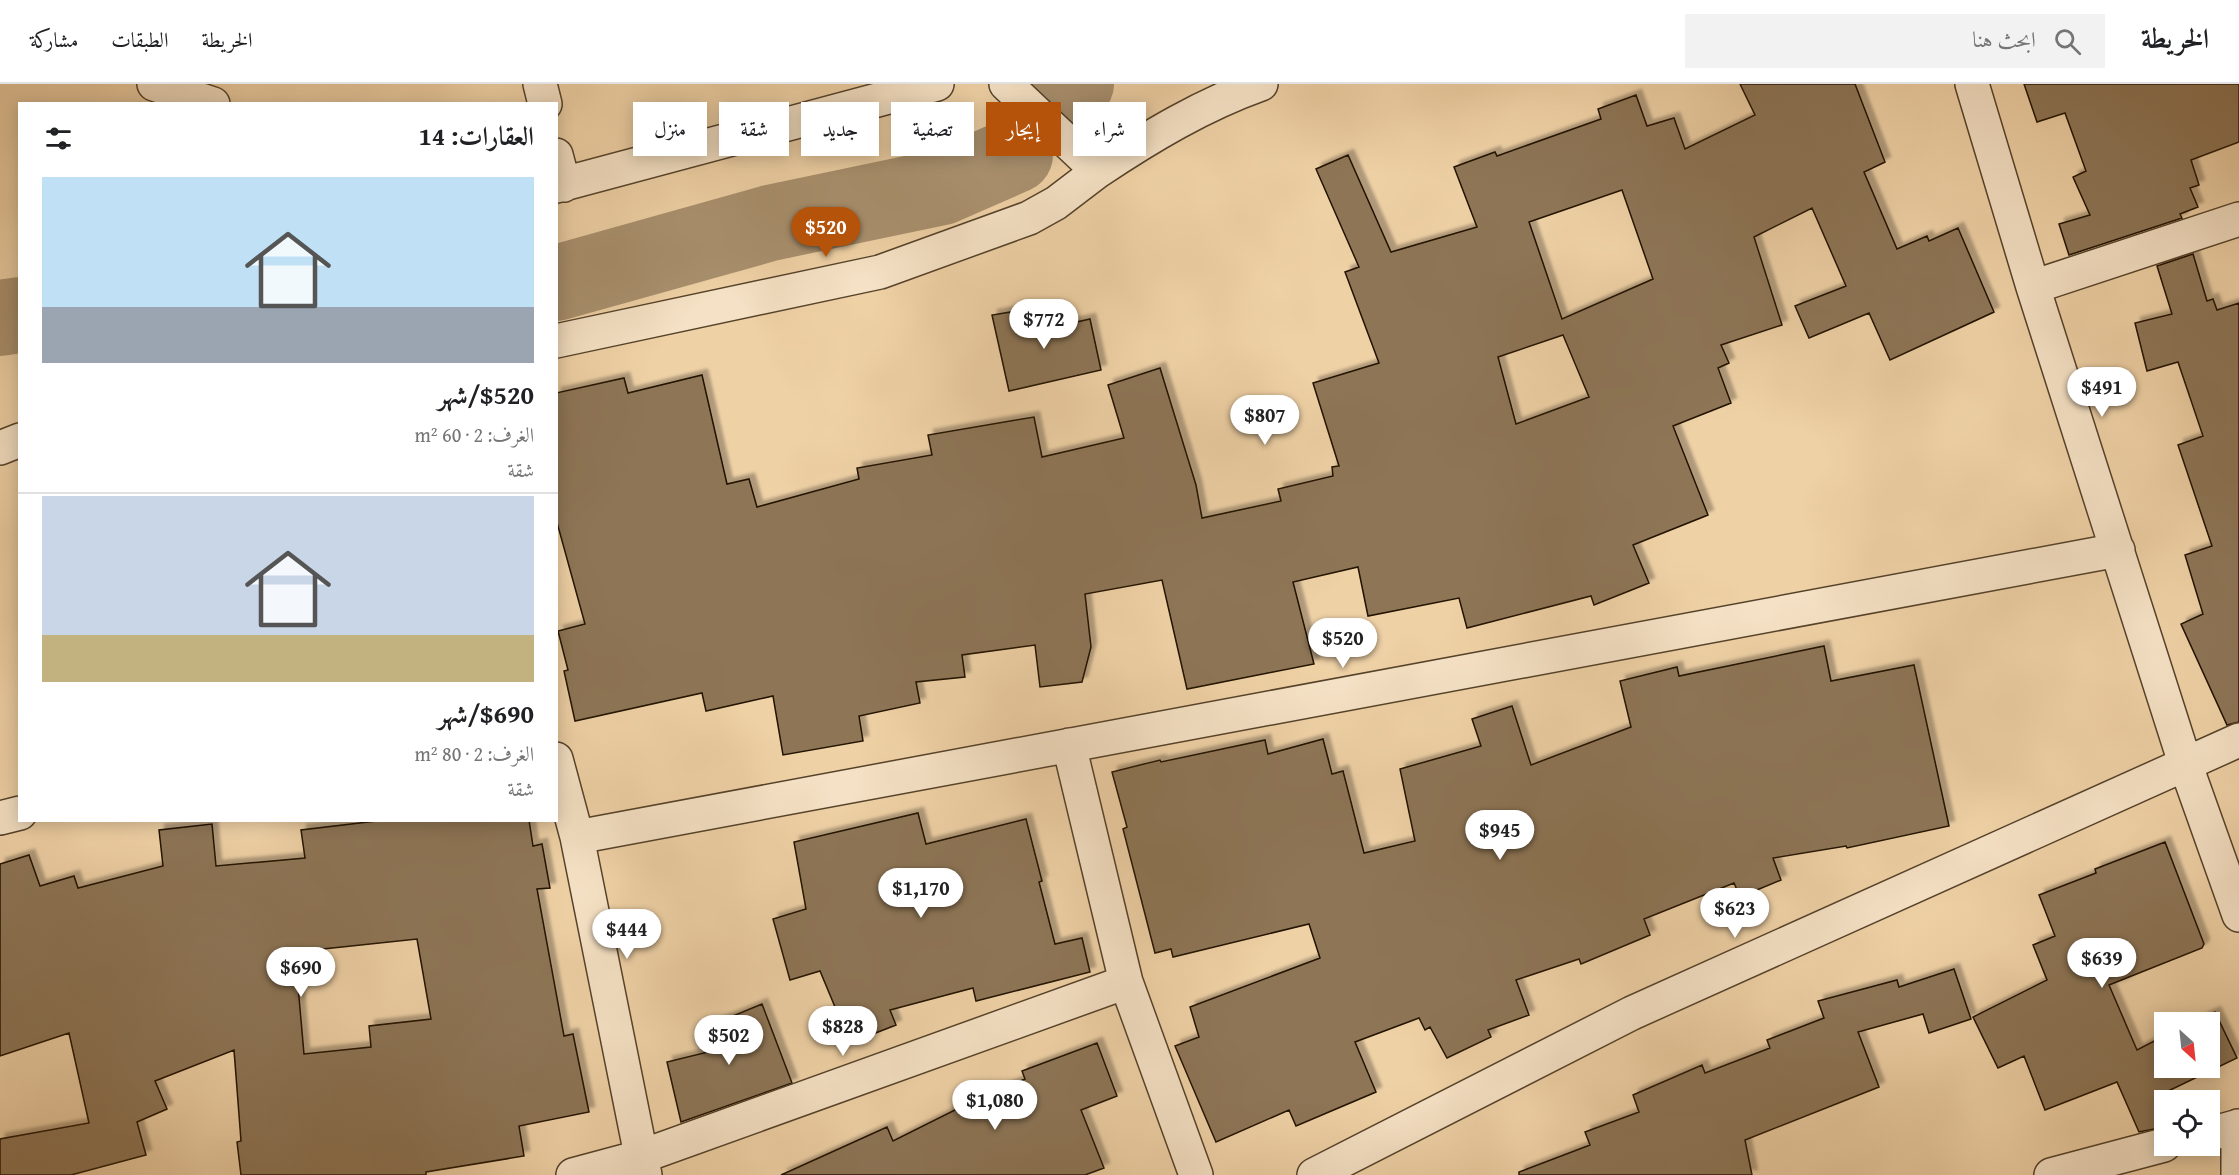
<!DOCTYPE html>
<html lang="ar">
<head>
<meta charset="utf-8">
<style>
  body { margin:0; font-family:"Gentium Book Plus",Amiri,serif; background:#f2f2f2; color:#202124; direction:rtl; height:100vh; display:flex; flex-direction:column; font-size:22px; white-space:nowrap }
  * { box-sizing:border-box; margin:0 }
  p { font-size:20px; color:#757577 }
  .icon { flex:none; width:33px; height:33px; fill:none; stroke:currentColor; stroke-width:2; stroke-linecap:round; stroke-linejoin:round }
  .map { position:relative; flex:1; overflow:hidden; direction:ltr }
  .details { position:absolute; left:18px; top:18px; width:540px; height:720px; display:flex; flex-direction:column; background:#fff; border-radius:0px; box-shadow:0 3px 15px #0003; direction:rtl }
  .details>* { flex:none }
  .guide { position:absolute; left:576px; top:18px; width:570px; height:54px; direction:rtl; display:flex; gap:12px }
  .needle { width:39px; rotate:153deg }
  .fabs { position:absolute; left:2154px; top:928px; display:grid; gap:12px }
  .fabs a { display:grid; place-items:center; width:66px; height:66px; border-radius:0px; background:#fff; box-shadow:0 3px 15px #0003; font-size:30px }
  .price { position:absolute; translate:-50% -51px; padding:0 14px; border-radius:21px; background:#fff; color:#222; font-size:20px; line-height:39px; filter:drop-shadow(0 2px 3px #0008) }
  .price::after { content:''; position:absolute; left:50%; top:36px; width:18px; height:14px; margin-left:-9px; background:inherit; clip-path:polygon(0 0,100% 0,50% 100%) }
  .price.current { background:#b45309; color:#fff }
  ul { padding:0; list-style:none }
  li { display:grid; align-content:center; gap:12px; height:318px; padding:0 24px }
  li+li { border-top:2px solid #e0e0e0 }
  li span { display:grid; place-items:center; height:186px; border-radius:0px; color:#555 }
  li>.icon { margin-inline-start:auto }
  span .icon { width:108px; height:108px; fill:#fffc; stroke-width:1 }
  li b { font-size:26px }
  h2 { display:flex; justify-content:space-between; align-items:center; height:72px; padding:0 24px; font-size:26px }
  .chip { padding:0 21px; border-radius:0px; background:#fff; box-shadow:0 3px 15px #0003; font-size:21px; line-height:54px }
  .chip.current { background:#b45309; color:#fff }
  header { display:flex; align-items:center; gap:36px; box-sizing:border-box; height:84px; padding:0 30px; background:#fff; border-bottom:2px solid #e0e0e0 }
  header strong { font-size:28px }
  nav { display:flex; gap:33px; margin-inline-start:auto; font-size:21px }
  .search { width:420px; height:54px; background:#f2f2f2; display:flex; align-items:center; gap:15px; box-sizing:border-box; padding:0 21px; border-radius:0px; color:#757577; font-size:22px }
  .map>svg:first-child { display:block }
  .lines { fill:none; stroke-linecap:round; stroke-linejoin:round }
  .river { stroke:#a9906e; stroke-width:76 }
  .building { fill:#8d7557; stroke:#221201; stroke-width:1.5; fill-rule:evenodd; filter:url(#shadow) }
  .minor-casing { stroke:#55422a; stroke-width:36 }
  .minor { stroke:#f5e1c5; stroke-width:33 }
</style>
</head>
<body>
<header>
<strong>الخريطة</strong>
<div class="search"><svg class="icon" aria-label="search" viewBox="0 0 24 24"><circle cx="10" cy="10" r="6"/><path d="M15 15l6 6"/></svg>ابحث هنا</div>
<nav><a>الخريطة</a><a>الطبقات</a><a>مشاركة</a></nav>
</header>
<div class="map">
<svg width="2239" height="1091" viewBox="0 0 2239 1091">
  <defs>
    <filter id="shadow"><feDropShadow dx="5.5" dy="-5.5" stdDeviation="1.5" flood-color="#0004"/></filter>
  </defs>
  <rect width="100%" height="100%" fill="#efd1a6"/>
  <filter id="stains"><feTurbulence type="fractalNoise" baseFrequency=".00333" numOctaves="4"/><feColorMatrix values="0 0 0 0 .2 0 0 0 0 .09 0 0 0 0 .02 0 0 0 .5 -.17"/></filter>
  <radialGradient id="worn" r=".72"><stop offset=".6" stop-color="#630" stop-opacity="0"/><stop offset="1" stop-color="#630" stop-opacity=".3"/></radialGradient>
  <g class="lines">
    <path class="river" d="M1061,21L1076,0
      M556,199L770,139L942,103L1015,71
      M0,234L20,231"/>
  </g>
  <path class="building" d="M1740,0H1855L1885,78L1864,88L1897,165L1927,152L1929,157L1958,144L1994,228L1890,276L1869,229L1809,254L1795,222L1846,202L1812,124L1754,153L1782,241L1721,261L1729,279L1718,284L1731,319L1673,342L1708,431L1633,461L1649,499L1594,521L1591,512L1467,544L1459,514L1368,532L1358,483L1293,498L1314,580L1187,605L1162,496L1085,510L1091,563L1082,598L1040,603L1035,561L962,571L965,593L916,598L920,619L859,632L863,657L783,671L773,612L706,627L702,609L575,637L564,587L568,586L558,547L585,540L556,435V309L624,294L628,309L702,291L727,400L749,395L757,423L859,395L857,384L932,371L928,351L1034,333L1042,373L1124,354L1108,301L1160,284L1196,401L1202,434L1281,417L1278,405L1333,392L1332,383L1339,382L1313,299L1379,279L1345,188L1359,183L1316,85L1348,71L1391,168L1477,143L1454,83L1495,68L1497,72L1601,35L1598,25L1636,11L1647,42L1674,34L1685,65L1755,31ZM1622,106L1653,195L1562,235L1529,138ZM1563,251L1589,313L1516,340L1498,273Z
    M2024,0H2239V58L2191,76L2199,101L2190,104L2198,123L2180,130L2182,134L2069,171L2059,140L2090,131L2073,93L2086,87L2065,29L2037,38Z
    M2193,170L2207,217L2213,215L2217,226L2239,219V638L2227,641L2181,540L2203,530L2185,471L2212,462L2178,361L2203,352L2178,278L2147,287L2135,239L2172,230L2157,182Z
    M1029,225L1033,248L1090,235L1101,286L1009,307L992,231Z
    M1824,562L1831,597L1914,581L1949,742L1847,764L1846,762L1773,774L1781,796L1740,813L1734,799L1644,835L1650,851L1581,880L1579,875L1516,896L1529,931L1488,946L1491,953L1447,974L1430,943L1425,946L1419,934L1355,958L1376,1008L1296,1042L1289,1026L1216,1058L1175,962L1199,953L1190,923L1320,874L1309,840L1173,873L1171,865L1155,869L1123,745L1127,743L1112,688L1160,676L1161,678L1265,656L1268,670L1323,655L1332,690L1343,687L1364,769L1415,757L1400,685L1481,662L1472,635L1512,622L1531,681L1631,643L1620,597L1677,583L1679,592Z
    M918,729L926,760L1026,735L1042,797L1039,798L1055,860L1082,854L1090,888L976,917L973,904L890,926L896,941L850,959L820,887L790,896L773,835L806,825L794,758Z
    M385,736H529L533,762L542,760L550,804L537,805L564,952L573,950L589,1028L519,1042L524,1072L426,1088V1091H241L237,1058L241,1057L234,966L155,997L167,1025L137,1038L146,1071L71,1091H0V1055L89,1039L69,949L0,972V780L29,771L40,802L74,792L78,804L163,782L159,746L212,740L216,782L305,774L301,746ZM417,855L431,935L369,942L371,963L304,970L295,868Z
    M2165,758L2204,860L2202,864L2109,901L2137,966L2164,952V984H2210V939H2192L2215,928L2237,974L2164,1009V1043L2139,1048L2117,998L2045,1026L2024,972L1998,984L1973,933L2047,896L2033,861L2055,852L2039,811L2096,789L2095,785Z
    M1954,885L1971,935L1929,949L1923,930L1858,948L1879,1003L1745,1056L1752,1091H1519V1088L1590,1061L1585,1048L1639,1028L1633,1011L1702,981L1705,989L1770,964L1767,956L1824,934L1818,917L1897,896L1899,903Z
    M762,920L792,999L681,1038L667,978L708,968L699,946Z
    M1097,959L1117,1012L1081,1026L1104,1084L1085,1091H781L887,1043L893,1057L973,1017L1025,995L1022,987Z"/>
  <g class="lines">
    <defs>
      <path id="minor" d="M154,0L213,20
        M540,0L545,20
        M1006,0L1098,87C1149,53 1202,21 1261,0
        M1972,0L2033,203L2186,682L2239,831
        M556,71L564,101
        M556,102L937,0
        M2033,203L2239,135
        M556,257L880,188L1029,134L1056,119L1098,87
        M0,364L20,356
        M1069,661L1126,898L1196,1091
        M556,675L577,753L645,1091
        M0,734L20,729
        M577,753L2118,466
        M2238,1042V1091
        M2210,1050L2239,1042
        M573,1091L640,1073L1126,898
        M1314,1091L1632,929L2239,656
        M2051,1091L2164,1061"/>
    </defs>
    <use href="#minor" class="minor-casing"/>
    <use href="#minor" class="minor"/>
  </g>
  <rect width="100%" height="100%" filter="url(#stains)"/>
  <rect width="100%" height="100%" fill="url(#worn)"/>
</svg>
<div class="fabs">
<a><svg class="needle" viewBox="-14 -14 28 28"><path d="M0-13l5 13h-10z" fill="#e53935"/><path d="M0 13l5-13h-10z" fill="#757577"/></svg></a>
<a><svg class="icon" aria-label="locate" viewBox="0 0 24 24"><circle cx="12" cy="12" r="6"/><path d="M12 2v4M12 18v4M2 12h4M18 12h4"/></svg></a>
</div>
<b class="price current" style="left:826px;top:174px">$520</b>
<b class="price" style="left:1044px;top:266px">$772</b>
<b class="price" style="left:2102px;top:334px">$491</b>
<b class="price" style="left:1265px;top:362px">$807</b>
<b class="price" style="left:1343px;top:585px">$520</b>
<b class="price" style="left:1500px;top:777px">$945</b>
<b class="price" style="left:921px;top:835px">$1,170</b>
<b class="price" style="left:1735px;top:855px">$623</b>
<b class="price" style="left:627px;top:876px">$444</b>
<b class="price" style="left:2102px;top:905px">$639</b>
<b class="price" style="left:301px;top:914px">$690</b>
<b class="price" style="left:843px;top:973px">$828</b>
<b class="price" style="left:729px;top:982px">$502</b>
<b class="price" style="left:995px;top:1047px">$1,080</b>
<div class="guide">
<a class="chip">شراء</a>
<a class="chip current">إيجار</a>
<a class="chip">تصفية</a>
<a class="chip">جديد</a>
<a class="chip">شقة</a>
<a class="chip">منزل</a>
</div>
<section class="details">
<h2>العقارات: 14<svg class="icon" aria-label="filters" viewBox="0 0 24 24"><path d="M4 7h16M4 17h16"/><circle cx="9" cy="7" r="2"/><circle cx="15" cy="17" r="2"/></svg></h2>
<ul>
<li><span style="background:linear-gradient(#bfe0f5 70%,#9aa5b1 0)"><svg class="icon" aria-label="home" viewBox="0 0 24 24"><path d="M3 11l9-7 9 7M6 9v11h12V9"/></svg></span><div><b>$520/شهر</b><p>الغرف: 2 · 60 m²</p><p>شقة</p></div></li>
<li><span style="background:linear-gradient(#c9d6e8 75%,#c2b280 0)"><svg class="icon" aria-label="home" viewBox="0 0 24 24"><path d="M3 11l9-7 9 7M6 9v11h12V9"/></svg></span><div><b>$690/شهر</b><p>الغرف: 2 · 80 m²</p><p>شقة</p></div></li>
</ul>
</section>
</div>
</body>
</html>
